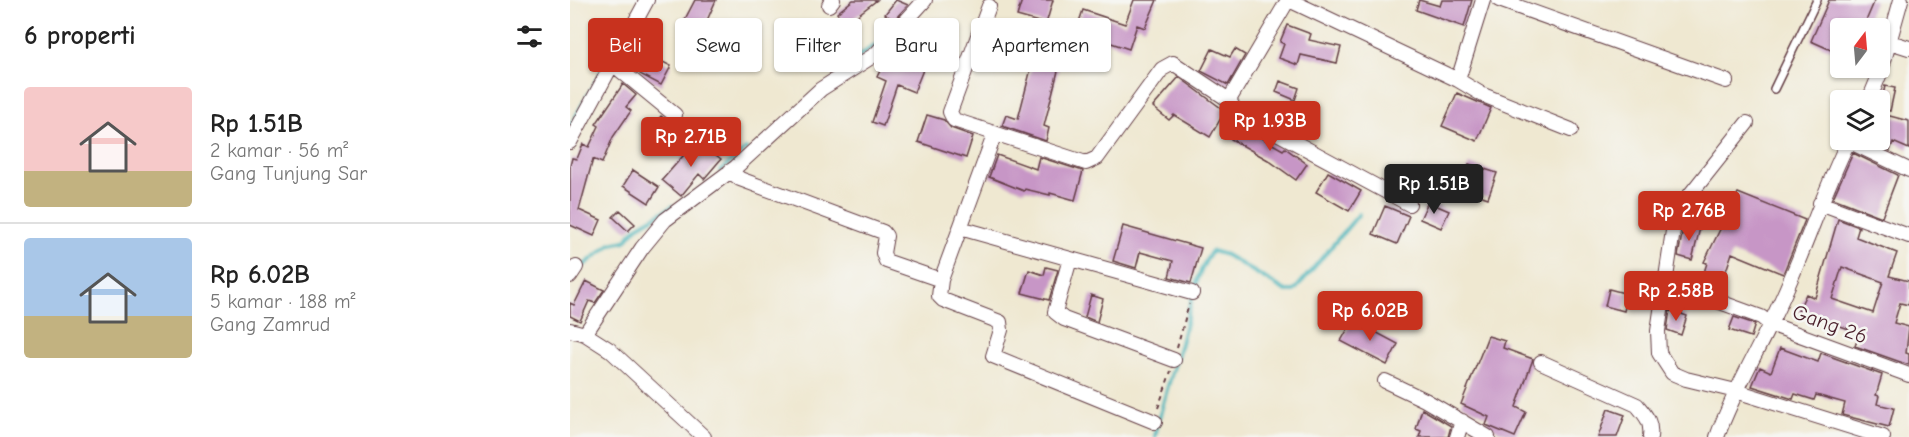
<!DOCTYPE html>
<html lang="id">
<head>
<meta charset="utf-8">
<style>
  body { margin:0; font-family:"Comic Neue",sans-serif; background:#f6f6f6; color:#222; height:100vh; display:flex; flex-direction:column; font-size:22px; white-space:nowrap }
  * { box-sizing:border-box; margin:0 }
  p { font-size:20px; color:#767676 }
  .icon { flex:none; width:33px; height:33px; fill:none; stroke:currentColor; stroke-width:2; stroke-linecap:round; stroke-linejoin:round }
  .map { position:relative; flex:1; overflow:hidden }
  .drawer { display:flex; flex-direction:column; background:#fff; width:570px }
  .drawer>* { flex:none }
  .banner { position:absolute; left:18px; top:18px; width:570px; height:54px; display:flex; gap:12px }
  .needle { width:39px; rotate:16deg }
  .tools { position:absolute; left:1260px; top:18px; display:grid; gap:12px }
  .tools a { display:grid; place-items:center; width:60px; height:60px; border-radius:6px; background:#fff; box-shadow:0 2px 4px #0004; font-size:30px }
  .price { position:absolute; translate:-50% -51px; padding:0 14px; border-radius:6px; background:#c8321e; color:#fff; font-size:20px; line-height:39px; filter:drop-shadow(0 2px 3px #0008) }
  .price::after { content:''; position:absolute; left:50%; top:36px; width:18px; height:14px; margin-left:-9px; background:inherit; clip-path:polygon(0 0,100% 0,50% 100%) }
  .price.current { background:#222; color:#fff }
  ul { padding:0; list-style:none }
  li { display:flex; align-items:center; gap:18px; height:150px; padding:0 24px }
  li+li { border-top:2px solid #e0e0e0 }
  li span { display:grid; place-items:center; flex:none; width:168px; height:120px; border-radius:6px; color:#555 }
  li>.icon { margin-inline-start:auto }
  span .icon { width:72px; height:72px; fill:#fffc; stroke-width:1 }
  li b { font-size:26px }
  h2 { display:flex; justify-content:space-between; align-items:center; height:72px; padding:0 24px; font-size:26px }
  .tag { padding:0 21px; border-radius:6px; background:#fff; box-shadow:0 2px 4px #0004; font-size:21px; line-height:54px }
  .tag.current { background:#c8321e; color:#fff }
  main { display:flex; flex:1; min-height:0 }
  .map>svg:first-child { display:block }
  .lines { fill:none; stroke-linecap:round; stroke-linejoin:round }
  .stream { stroke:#44b4ba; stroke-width:4 }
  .building { fill:#c796c6; fill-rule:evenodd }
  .lane-casing { stroke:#633d44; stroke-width:10 }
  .street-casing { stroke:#633d44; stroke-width:16 }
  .path { stroke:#633d44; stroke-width:2; stroke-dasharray:4.5 4.5; stroke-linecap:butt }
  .lane { stroke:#fff; stroke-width:7 }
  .street { stroke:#fff; stroke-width:14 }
  .labels { text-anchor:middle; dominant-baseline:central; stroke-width:5; stroke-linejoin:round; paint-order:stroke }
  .street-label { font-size:21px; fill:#4a1f2b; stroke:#f6f6f2 }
</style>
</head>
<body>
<main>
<section class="drawer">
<h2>6 properti<svg class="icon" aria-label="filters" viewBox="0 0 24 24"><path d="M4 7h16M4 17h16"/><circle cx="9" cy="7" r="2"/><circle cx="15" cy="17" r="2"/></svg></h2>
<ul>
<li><span style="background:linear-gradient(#f6c9c9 70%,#c2b280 0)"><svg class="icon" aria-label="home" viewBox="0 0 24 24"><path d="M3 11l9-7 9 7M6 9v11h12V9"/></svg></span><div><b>Rp 1.51B</b><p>2 kamar · 56 m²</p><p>Gang Tunjung Sar</p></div></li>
<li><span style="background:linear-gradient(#a9c7e8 65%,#c2b280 0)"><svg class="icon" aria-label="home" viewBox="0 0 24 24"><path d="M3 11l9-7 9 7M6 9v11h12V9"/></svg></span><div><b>Rp 6.02B</b><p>5 kamar · 188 m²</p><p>Gang Zamrud</p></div></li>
</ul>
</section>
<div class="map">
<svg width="1339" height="437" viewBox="0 0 1339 437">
  <rect width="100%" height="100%" fill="#f6f6f2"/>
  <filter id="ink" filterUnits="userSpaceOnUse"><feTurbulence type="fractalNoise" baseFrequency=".0167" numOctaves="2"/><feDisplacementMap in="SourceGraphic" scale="12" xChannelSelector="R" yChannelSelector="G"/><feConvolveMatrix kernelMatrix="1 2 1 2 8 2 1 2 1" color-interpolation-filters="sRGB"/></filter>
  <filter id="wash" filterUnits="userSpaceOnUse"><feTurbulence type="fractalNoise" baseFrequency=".008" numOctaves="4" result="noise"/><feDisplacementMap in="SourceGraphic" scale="24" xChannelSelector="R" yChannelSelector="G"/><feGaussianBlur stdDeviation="1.35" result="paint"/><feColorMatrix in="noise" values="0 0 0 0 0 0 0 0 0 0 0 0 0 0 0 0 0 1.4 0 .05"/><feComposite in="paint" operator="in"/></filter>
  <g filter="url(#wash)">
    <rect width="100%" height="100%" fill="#efe8d1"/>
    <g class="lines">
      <path class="stream" d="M276,65L307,44
        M0,127L32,70
        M150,171L176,149
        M9,269L41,244L55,241L67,227L103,206
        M585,437C591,405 602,374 611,343C619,314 624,275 642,251L656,255L716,291H724L789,214"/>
    </g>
    <g id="blocks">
      <path class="building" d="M125,0H146L131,34L112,25Z
        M283,0H307L276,24L267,13Z
        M326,0L338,5L324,20L315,14Z
        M452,0H483L476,24L447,16Z
        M564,0H587L575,28L567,25L559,49L506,31L513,10L555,24Z
        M849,0L870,6L872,0H902L894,27L846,10Z
        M1259,0H1305L1293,28H1270V54L1241,41Z
        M717,25L741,34L739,40L771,47L767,63L731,55L728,65L709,58L714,44L710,42Z
        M332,39L361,50L344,92L327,85L313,126L302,122L316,81L307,77L317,56Z
        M642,49L660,57L665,49L675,55L658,85L631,71Z
        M79,55L101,66L91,85L70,74Z
        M463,61L489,67L474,126L479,128L476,141L432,126L436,115L448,119Z
        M609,77L655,111L640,137L604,115L599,120L583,107Z
        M710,81L729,88L725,100L706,92Z
        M53,84L66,95L56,107L61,111L43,137L32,163L23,159L9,210L31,220L24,236L0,225V166L2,158L7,159L13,144L19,147L29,126L26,124Z
        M1315,86L1325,88L1320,111L1310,109Z
        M887,93L921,108L907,141L872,126Z
        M357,115L374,120L381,128L403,136L396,158L348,142Z
        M1316,115L1339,121V149L1323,142L1320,151L1300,141L1310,140V130Z
        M91,116L109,130L98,145L79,131Z
        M669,125L713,150L715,148L737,164L726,180L698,160L661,139Z
        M127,140L151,159L134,179L129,174L111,196L92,180Z
        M1283,153L1328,175L1312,217L1263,198Z
        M427,155L466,169L469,157L513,171L505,200L480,193V195L455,189L454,191L419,177Z
        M899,164L927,173L918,198L890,188Z
        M63,170L89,187L79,203L53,186Z
        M758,172L791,191L779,211L746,192Z
        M1168,193L1235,220L1213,274L1162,253L1149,292L1130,285L1137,263L1134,262Z
        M858,202L879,211L871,228L850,219Z
        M815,206L839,216L827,244L803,234Z
        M50,210L65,224L58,231L43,217Z
        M1268,219L1289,227L1286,237L1327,253L1319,276L1339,281V305L1330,303L1324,323L1339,327L1336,353L1339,354V365L1285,346L1290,333L1228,311L1236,294L1245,298ZM1272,267L1313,282L1303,313L1262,299Z
        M1114,224L1130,228L1122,260L1108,256Z
        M553,226L631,248L621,283L599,277L603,261L570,252L566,268L543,261Z
        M476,267L488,270L479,300L452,293L459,270L474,275Z
        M16,281L34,290L25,303L19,301L10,321L0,316V303L4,305Z
        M1039,289L1058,294L1054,311L1035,306Z
        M521,295L533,299L527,322L515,317Z
        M1100,310L1117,316L1111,335L1097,330Z
        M1164,317L1185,324L1181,337L1159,330Z
        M783,320L828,344L817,365L771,341Z
        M918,336L935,341L933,348L963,359L946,407L956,412L945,437L916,425L919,417L891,404Z
        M1210,348L1248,362L1251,353L1312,375L1306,395L1309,396L1307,404L1324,408L1319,427L1272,415L1275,403L1246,395L1244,400L1225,394L1223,399L1182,386L1190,367L1201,372Z
        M852,409L881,426L878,437H849L851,431L846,429Z
        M1038,409L1055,415L1047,437H1028Z"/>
    </g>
  </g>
  <g filter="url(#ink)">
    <use href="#blocks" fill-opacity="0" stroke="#633d44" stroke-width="1.5"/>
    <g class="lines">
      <defs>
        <path id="lane" d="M1204,89L1247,0"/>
        <path id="street" d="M719,0L888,80L913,95L1001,130
          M929,0L1156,81
          M259,5L263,0
          M419,6L380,112L384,120L516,163L527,158L592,69L603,63L659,100L665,110L672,114L839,204
          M1320,42L1339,48
          M44,65L105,115
          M888,80L913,0
          M659,100L718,0
          M1299,100L1311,71L1331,0
          M1177,123L1111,206L1104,224L1088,331L1089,353L1102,373L1116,379L1166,391L1313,437
          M425,133L371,280L369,296L373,300L430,322L431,330L423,356L585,422
          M1278,141L1339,170
          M0,142L77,0
          M160,171L170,179L313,232L316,236L313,253L316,261L371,280
          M1250,203L1339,236
          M390,228L622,293
          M500,259L485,312L494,319L604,360
          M0,276L6,267
          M1128,294L1191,317L1200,324L1339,375
          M0,330L15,334L40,350L134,437
          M15,334L72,248L95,220L166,167L251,89L306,54L355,0
          M971,362L1067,405C1076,416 1082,422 1080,437
          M815,381L855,400L918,437
          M887,437L892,421
          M1147,437C1166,384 1197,336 1219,283C1240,235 1256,186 1279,140"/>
      </defs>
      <use href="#lane" class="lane-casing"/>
      <use href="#street" class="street-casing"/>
      <path class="path" d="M607,348L619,304
        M588,408L601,371"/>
      <use href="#lane" class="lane"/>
      <use href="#street" class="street"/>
    </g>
  </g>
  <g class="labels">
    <g class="street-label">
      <text transform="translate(1260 324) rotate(20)">Gang 26</text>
    </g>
  </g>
</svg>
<div class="tools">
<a><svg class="needle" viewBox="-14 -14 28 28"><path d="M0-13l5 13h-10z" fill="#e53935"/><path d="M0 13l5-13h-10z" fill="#767676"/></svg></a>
<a><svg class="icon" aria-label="layers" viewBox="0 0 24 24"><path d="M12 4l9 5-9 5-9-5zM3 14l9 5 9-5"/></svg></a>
</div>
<b class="price" style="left:700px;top:152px">Rp 1.93B</b>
<b class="price" style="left:121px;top:168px">Rp 2.71B</b>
<b class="price current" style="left:864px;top:215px">Rp 1.51B</b>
<b class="price" style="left:1119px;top:242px">Rp 2.76B</b>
<b class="price" style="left:1106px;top:322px">Rp 2.58B</b>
<b class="price" style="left:800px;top:342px">Rp 6.02B</b>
<div class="banner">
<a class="tag current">Beli</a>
<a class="tag">Sewa</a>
<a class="tag">Filter</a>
<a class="tag">Baru</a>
<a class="tag">Apartemen</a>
</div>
</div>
</main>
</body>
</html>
